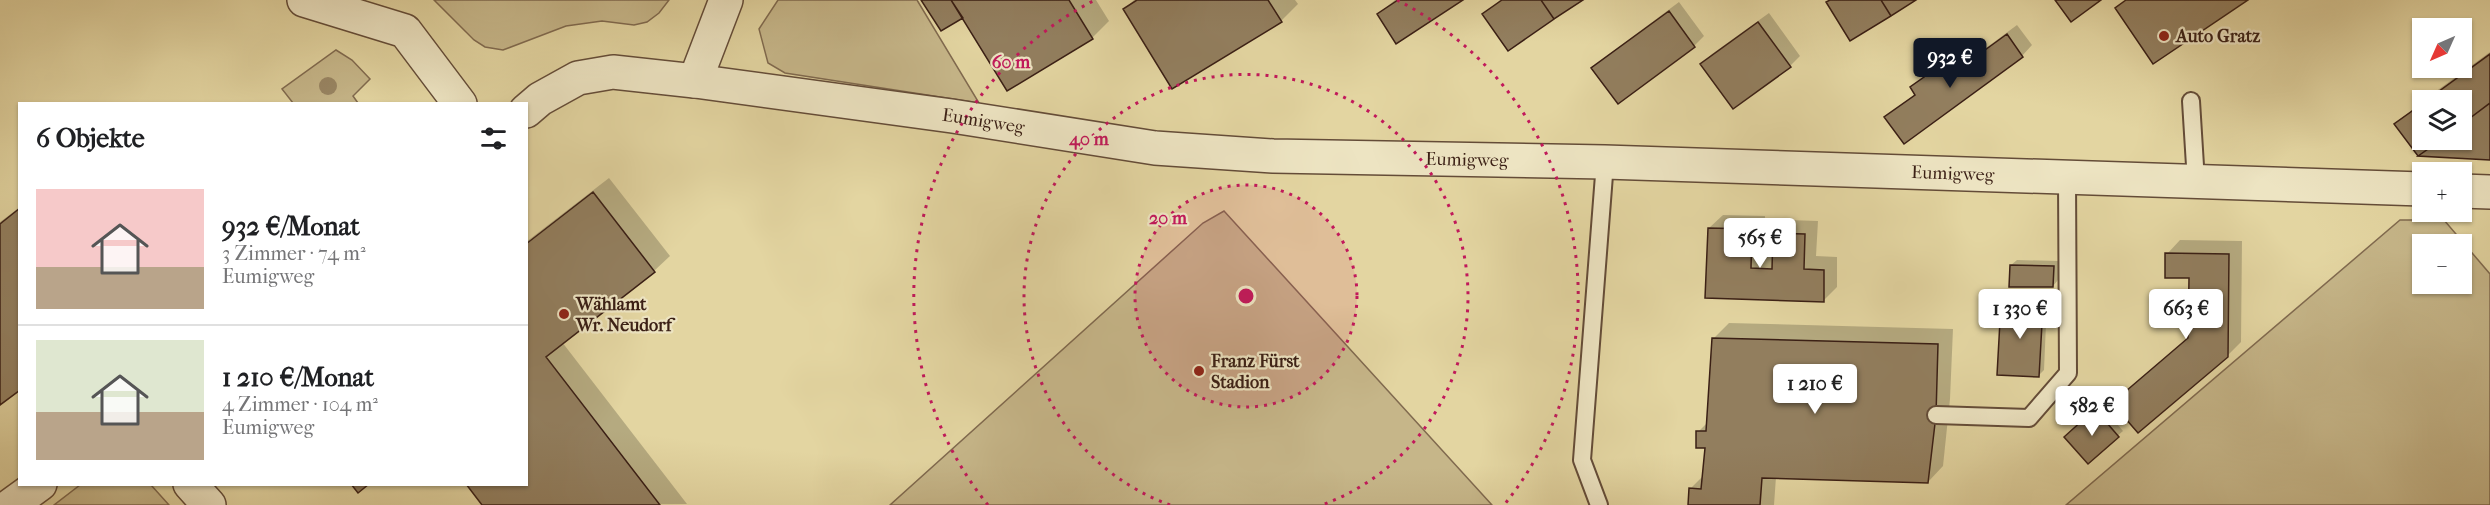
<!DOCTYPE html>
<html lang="de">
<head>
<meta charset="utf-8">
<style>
  body { margin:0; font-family:"IM FELL French Canon",serif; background:#f2f2f2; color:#202124; height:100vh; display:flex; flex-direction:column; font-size:22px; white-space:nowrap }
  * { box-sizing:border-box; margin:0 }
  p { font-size:20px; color:#757577 }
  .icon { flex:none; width:33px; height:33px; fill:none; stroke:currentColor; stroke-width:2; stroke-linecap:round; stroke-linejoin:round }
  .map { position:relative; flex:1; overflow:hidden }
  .details { position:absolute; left:18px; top:102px; width:510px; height:384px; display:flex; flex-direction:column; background:#fff; border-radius:0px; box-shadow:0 2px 4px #0004 }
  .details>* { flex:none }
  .needle { width:39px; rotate:225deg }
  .buttons { position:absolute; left:2412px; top:18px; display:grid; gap:12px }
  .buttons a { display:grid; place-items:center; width:60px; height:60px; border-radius:0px; background:#fff; box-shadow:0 2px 4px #0004; font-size:30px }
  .price { position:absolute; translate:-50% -51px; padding:0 14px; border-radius:6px; background:#fff; color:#222; font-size:20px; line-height:39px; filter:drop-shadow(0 2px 3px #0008) }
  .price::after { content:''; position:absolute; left:50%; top:36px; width:18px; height:14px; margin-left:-9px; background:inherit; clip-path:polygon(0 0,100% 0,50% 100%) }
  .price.selected { background:#111827; color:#fff }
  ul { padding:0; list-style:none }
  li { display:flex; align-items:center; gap:18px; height:150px; padding:0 18px }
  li+li { border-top:2px solid #e0e0e0 }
  li span { display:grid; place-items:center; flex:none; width:168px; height:120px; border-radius:0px; color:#555 }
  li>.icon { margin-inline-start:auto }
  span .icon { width:72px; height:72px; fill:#fffc; stroke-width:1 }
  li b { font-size:26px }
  h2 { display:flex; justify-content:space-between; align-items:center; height:72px; padding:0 18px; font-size:26px }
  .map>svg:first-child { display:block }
  .green { fill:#c6b689; stroke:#806a4f; stroke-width:1.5; fill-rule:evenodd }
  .shadow { fill:#0003 }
  .building { fill:#927e5e; stroke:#3a1f15; stroke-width:1.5 }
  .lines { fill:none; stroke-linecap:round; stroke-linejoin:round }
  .lane-casing { stroke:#644c38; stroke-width:20 }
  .street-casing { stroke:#644c38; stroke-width:36 }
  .lane { stroke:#ede4c2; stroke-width:16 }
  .street { stroke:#ede4c2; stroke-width:33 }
  .tree { fill:#998664 }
  .ring { fill:none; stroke:#c2185b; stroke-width:3; stroke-dasharray:3 6 }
  .poi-dot { fill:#8f2418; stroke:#ede4c2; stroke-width:2 }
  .labels { text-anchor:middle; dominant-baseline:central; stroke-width:4.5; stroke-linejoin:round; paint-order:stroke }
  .poi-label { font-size:18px; font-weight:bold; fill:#3a1f15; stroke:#ede4c2; text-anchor:start }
  .street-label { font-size:18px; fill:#3a1f15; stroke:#ede4c2 }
  .centre { fill:#c2185b; stroke:#ede4c2; stroke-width:3 }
  .ring-label { font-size:18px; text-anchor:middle; font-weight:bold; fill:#c2185b; stroke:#ede4c2; stroke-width:4.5; stroke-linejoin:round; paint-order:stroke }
</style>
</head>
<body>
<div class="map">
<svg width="2490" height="505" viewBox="0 0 2490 505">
  <rect width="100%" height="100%" fill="#e3d5a1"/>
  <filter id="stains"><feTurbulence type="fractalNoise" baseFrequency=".00333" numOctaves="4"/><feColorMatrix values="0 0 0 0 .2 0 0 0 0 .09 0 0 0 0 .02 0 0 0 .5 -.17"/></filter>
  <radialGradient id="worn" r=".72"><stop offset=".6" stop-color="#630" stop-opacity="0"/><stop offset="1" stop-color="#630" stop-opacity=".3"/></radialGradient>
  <path class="green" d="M434,0H669L659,13L647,22L634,25L602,21L566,26L503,50L485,47L474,40Z
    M778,0H917L979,103L785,73L768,63L759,29Z
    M336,50L352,60L370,79L353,96L358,103H293L282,89Z
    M1224,211L1492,505H890L1203,223Z
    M2400,220H2444L2490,274V505H2066ZM2422,244H2462V284H2422Z
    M80,485H151L169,505H54Z"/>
  <path class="shadow" d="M923,0H1096L1109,21L1092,38L963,16Z
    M1134,0H1295L1298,4L1281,21L1125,9Z
    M1395,0H1460L1378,14Z
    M1500,0H1581L1484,14Z
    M1679,2L1704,36L1694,46L1593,68L1604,58Z
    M1769,13L1800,56L1790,66L1702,64L1712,54Z
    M2017,25L2032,45L2022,56L1904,142L1886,118L1916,93L1912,87L1955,54L1963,65Z
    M2490,52V158L2419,154L2396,124L2422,101V140H2462V100H2424Z
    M609,178L670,256L654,271L562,342L687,504L484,505L526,484V242Z
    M20,207V388L0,403V222Z
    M1723,215L1765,216L1764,255L1774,256L1775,234L1788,220L1818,221L1816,256L1837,257V287L1823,301L1707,297L1709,228Z
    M2180,240L2242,241L2241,342L2227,356L2114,403L2190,336V277L2167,254Z
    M2017,260L2059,261L2058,280L2053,286L2011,265Z
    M2008,298L2047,301L2044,370L2038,376L2002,304Z
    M1729,323L1953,329L1950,399L1943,466L1928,482L1776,477L1774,505H1689L1690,489L1704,475L1706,447L1698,432L1708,422L1714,338Z
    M2101,405L2123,431L2088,462L2071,432Z"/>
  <path class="building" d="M921,0H951L963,18L941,31Z
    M951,0H1069L1093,39L1007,91Z
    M1137,0H1268L1282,22L1172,89L1123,9Z
    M1398,0H1463L1396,44L1377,14Z
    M1502,0H1541L1554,19L1508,51L1482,14Z
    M1541,0H1583L1554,19Z
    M1830,0H1881L1891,16L1850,41L1826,2Z
    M1881,0H1916L1891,16Z
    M2055,0H2101L2071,22Z
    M2126,0H2248L2153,64L2115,8Z
    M1669,11L1695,47L1618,104L1591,68Z
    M1758,22L1791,67L1733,109L1700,64Z
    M2007,34L2023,57L1904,144L1884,117L1915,95L1910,87L1944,63L1952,74Z
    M2490,54V103L2462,124V100H2427Z
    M2490,103V160L2418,156L2441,140H2462V124Z
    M2422,104V140H2441L2418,156L2394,124Z
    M593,192L655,272L546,357L660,505H482L466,484H526V244Z
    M20,208V390L0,405V224Z
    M1708,228L1752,229L1751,268L1772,269L1773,233L1805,234L1804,269L1824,270V302L1705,298Z
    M2165,253L2229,254L2228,357L2138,433L2112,403L2188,338L2189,278H2165Z
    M2010,265L2054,266L2053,287H2009Z
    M2001,303L2043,306L2039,377L1997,375Z
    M1712,338L1938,344L1936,415L1928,483L1762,478L1760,505H1688L1689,488L1701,489L1705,448H1696V431H1706Z
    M2095,409L2119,437L2088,464L2064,437Z
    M351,484H369L358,493Z"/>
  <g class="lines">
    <defs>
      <path id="lane" d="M2191,101L2196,182
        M1936,415L2029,418L2068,373L2067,178
        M1599,505L1582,460L1605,162"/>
      <g id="street">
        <path d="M304,0L405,31L460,104"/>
        <path d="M695,81L726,0"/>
        <path id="s1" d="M526,111L540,99L578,78L613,72L695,81L952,116L1155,148L1273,156L1605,162L2422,189"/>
        <path d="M2462,191L2490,192"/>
        <path d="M190,484L209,505"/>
        <path d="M11,505L40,484"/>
      </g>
    </defs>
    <use href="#lane" class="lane-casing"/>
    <use href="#street" class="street-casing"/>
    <use href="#lane" class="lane"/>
    <use href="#street" class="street"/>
  </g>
  <circle class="tree" cx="328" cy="86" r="9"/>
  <circle cx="1246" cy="296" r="111" fill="#c2185b" fill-opacity=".12"/>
  <g class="ring">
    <circle cx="1246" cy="296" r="111"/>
    <path d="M1170 505A222 222 0 1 1 1322 505"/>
    <path d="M988 505A332 332 0 0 1 1095 0M1397 0A332 332 0 0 1 1504 505"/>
  </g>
  <g class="poi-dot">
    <circle cx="2164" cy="36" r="6"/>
    <circle cx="564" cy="314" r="6"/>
    <circle cx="1199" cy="371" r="6"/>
  </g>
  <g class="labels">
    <g class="poi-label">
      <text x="2176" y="36">Auto Gratz</text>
      <text x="576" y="304">Wählamt<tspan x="576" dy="21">Wr. Neudorf</tspan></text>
      <text x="1211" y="361">Franz Fürst<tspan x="1211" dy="21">Stadion</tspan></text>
    </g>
    <g class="street-label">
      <text stroke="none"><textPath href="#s1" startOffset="471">Eumigweg</textPath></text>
      <text stroke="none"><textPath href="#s1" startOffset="957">Eumigweg</textPath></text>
      <text stroke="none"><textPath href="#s1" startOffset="1443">Eumigweg</textPath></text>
    </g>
  </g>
  <circle cx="1246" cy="296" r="9" class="centre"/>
  <g class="ring-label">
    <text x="1011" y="68">60 m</text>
    <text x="1089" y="145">40 m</text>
    <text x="1168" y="224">20 m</text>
  </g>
  <rect width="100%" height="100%" filter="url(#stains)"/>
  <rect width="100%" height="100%" fill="url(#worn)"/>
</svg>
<div class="buttons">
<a><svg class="needle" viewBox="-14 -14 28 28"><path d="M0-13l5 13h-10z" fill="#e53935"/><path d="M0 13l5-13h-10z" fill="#757577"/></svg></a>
<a><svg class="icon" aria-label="layers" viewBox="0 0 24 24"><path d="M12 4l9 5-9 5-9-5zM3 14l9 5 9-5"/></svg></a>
<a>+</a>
<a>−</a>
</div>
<b class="price selected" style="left:1950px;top:89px">932 €</b>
<b class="price" style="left:1760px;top:269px">565 €</b>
<b class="price" style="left:2020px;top:340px">1 330 €</b>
<b class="price" style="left:2186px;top:340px">663 €</b>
<b class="price" style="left:1815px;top:415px">1 210 €</b>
<b class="price" style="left:2092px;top:437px">582 €</b>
<section class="details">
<h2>6 Objekte<svg class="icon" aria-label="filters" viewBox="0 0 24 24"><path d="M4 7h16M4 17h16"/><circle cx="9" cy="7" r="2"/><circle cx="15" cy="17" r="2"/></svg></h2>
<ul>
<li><span style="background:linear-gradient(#f6c9c9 65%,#b9a48a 0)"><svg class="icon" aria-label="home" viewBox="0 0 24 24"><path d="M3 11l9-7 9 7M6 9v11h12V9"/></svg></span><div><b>932 €/Monat</b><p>3 Zimmer · 74 m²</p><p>Eumigweg</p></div></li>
<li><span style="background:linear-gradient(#dfe7d0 60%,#b9a48a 0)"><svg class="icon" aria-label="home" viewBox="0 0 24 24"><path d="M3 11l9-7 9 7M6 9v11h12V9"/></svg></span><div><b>1 210 €/Monat</b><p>4 Zimmer · 104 m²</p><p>Eumigweg</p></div></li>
</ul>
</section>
</div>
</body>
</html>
